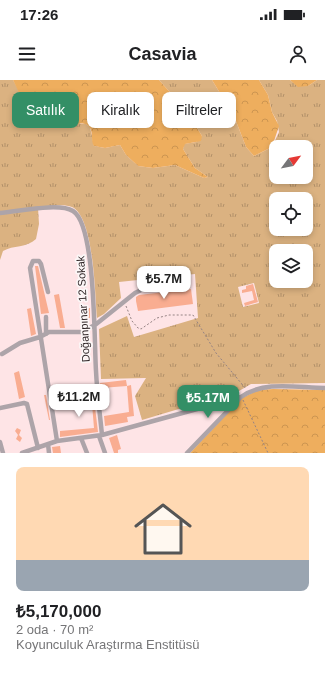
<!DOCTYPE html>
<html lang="tr">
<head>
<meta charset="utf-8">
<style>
  body { margin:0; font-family:Helvetica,sans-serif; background:#f6f6f6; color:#202124; height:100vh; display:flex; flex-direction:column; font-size:15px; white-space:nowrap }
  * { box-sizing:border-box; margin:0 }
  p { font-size:13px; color:#757577 }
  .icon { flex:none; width:22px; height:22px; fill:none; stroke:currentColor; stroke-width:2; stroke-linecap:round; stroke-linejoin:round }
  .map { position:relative; height:373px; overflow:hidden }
  .panel { display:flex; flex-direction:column; background:#fff; flex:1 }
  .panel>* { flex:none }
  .top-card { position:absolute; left:12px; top:12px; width:301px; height:36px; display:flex; gap:8px }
  .needle { width:26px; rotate:58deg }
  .controls { position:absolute; left:269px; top:60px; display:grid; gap:8px }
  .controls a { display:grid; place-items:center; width:44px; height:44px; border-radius:8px; background:#fff; box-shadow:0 2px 6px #0003; font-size:20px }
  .price { position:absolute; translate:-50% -34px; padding:0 9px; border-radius:8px; background:#fff; color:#222; font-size:13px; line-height:26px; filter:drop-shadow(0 1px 2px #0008) }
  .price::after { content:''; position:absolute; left:50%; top:24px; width:12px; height:9px; margin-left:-6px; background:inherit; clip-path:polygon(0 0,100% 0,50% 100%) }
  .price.current { background:#338f66; color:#fff }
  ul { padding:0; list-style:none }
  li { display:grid; align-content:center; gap:8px; height:212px; padding:0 16px }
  li span { display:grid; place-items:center; height:124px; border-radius:8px; color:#555 }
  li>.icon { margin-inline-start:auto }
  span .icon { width:72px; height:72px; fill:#fffc; stroke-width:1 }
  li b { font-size:17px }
  .tag { padding:0 14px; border-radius:8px; background:#fff; box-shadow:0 2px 6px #0003; font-size:14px; line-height:36px }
  .tag.current { background:#338f66; color:#fff }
  .status { display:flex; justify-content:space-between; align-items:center; height:28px; padding:0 20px; background:#fff; direction:ltr }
  .status svg { height:11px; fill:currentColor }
  header { display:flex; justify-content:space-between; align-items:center; height:52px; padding:0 16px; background:#fff; font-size:18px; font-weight:600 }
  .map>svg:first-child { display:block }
  .grass { fill:url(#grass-tufts); fill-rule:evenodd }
  .forest { fill:url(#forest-crowns) }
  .building { fill:#f9ad91 }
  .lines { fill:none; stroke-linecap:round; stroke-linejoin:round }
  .path { stroke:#958384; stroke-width:1; stroke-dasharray:2 2; stroke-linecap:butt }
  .minor { stroke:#ada4a9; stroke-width:4.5 }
  .labels { text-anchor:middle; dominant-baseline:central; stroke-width:3.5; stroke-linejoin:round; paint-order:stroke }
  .street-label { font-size:11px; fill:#291f20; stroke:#fcf7f7 }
</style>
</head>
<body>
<div class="status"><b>17:26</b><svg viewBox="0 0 49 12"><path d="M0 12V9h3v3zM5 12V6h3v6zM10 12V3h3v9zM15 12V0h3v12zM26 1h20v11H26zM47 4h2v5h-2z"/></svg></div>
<header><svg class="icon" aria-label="menu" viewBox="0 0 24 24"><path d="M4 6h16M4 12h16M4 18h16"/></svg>Casavia<svg class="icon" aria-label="person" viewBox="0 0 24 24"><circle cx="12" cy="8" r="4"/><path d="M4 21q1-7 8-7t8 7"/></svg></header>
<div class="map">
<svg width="325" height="373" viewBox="0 0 325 373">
  <defs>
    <pattern id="grass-tufts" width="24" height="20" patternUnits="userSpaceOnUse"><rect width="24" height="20" fill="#dbb281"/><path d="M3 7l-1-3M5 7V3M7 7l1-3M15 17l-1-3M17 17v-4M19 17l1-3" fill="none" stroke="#b29069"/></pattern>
    <pattern id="forest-crowns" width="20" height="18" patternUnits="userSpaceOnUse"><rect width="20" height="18" fill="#eeae5e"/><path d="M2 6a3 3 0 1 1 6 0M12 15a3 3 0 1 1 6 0" fill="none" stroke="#cc9551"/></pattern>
  </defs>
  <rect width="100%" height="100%" fill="#fee4e6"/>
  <path class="grass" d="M0,0H13L27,25L35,31C51,29 60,6 78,17L77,23L73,32L80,44H86L90,47L94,66L105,68L120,65L126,75L138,86L153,88L175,85L204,98L208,97L195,88L183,69L184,64L196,62L202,56L186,30L159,0H212L234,36L246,67L254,76L272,67L279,52L277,41L272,32L268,15L259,0H290L294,3L308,6L317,0H325V303L251,304L239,311L142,340L135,316L146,298L101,299L99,249L127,236L134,257L198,238L195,194L119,202L121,218L104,234L97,238C95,215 94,137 72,127C62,123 48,127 38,128L39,144L36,159C27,168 13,165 3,171L0,180ZM276,67H306V97H276ZM276,119H306V149H276ZM276,171H306V201H276ZM254,203L259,223L243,227L238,207Z"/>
  <path class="forest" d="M13,0H159L186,30L202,56L201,61L185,64L183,69L195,88L208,97L204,98L175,85L153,88L138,86L126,75L120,65L105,68L94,66C90,60 95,47 85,44C82,43 78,44 75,43L73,32L77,23V17C60,6 51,29 35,31L23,21Z
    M212,0H259L268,15L272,32L279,46L272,67L254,76L246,67L234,36Z
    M290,0H317L308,6L298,7Z
    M273,309L325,310V373H190L242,318L258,310Z"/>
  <path class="building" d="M35,186H38L49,233L41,234Z
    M253,204L258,222L245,226L244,223L254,220L252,211L242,213V210L246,209V206Z
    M191,209L193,224L138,231L136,221V217L139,215Z
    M59,214L65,248H60L54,215Z
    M31,228L36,254L31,256L27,229Z
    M82,228H90V238L83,239Z
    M19,291L25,317L19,319L14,293Z
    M126,300L127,306L101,308L100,303Z
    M131,305L134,336L127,337L128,342L105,346L104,336L129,332L127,306Z
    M44,315H46L50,340H49Z
    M94,319L98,352L60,357V351L94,348L92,324L61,327V329L57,330V323Z
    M17,348L21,350L19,355L22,358L20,362L16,359L18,355L15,351Z
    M117,355L121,369L118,370V373H114L109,358Z
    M60,366L61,373H53L52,367Z"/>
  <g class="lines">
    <path class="path" d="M126,226L132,241L138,248L141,249L157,238L169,235H193L216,273L246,309
      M243,320L268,373"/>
    <path class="minor" d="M0,133C17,132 58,122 73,131C96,145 94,263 96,291C97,313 100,334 102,355
      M48,212L41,184L39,181H33L30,188L57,361
      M46,237V254
      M2,274L20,263L40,257L49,252H81L95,245L135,213L141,210
      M0,328L24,323L27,324L38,368
      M99,356L105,373
      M81,358L87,373
      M0,362L3,373
      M48,364L49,373
      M22,373L57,361L102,355L241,317C264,300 299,308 325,308
      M187,373L240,318"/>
  </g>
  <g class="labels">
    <g class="street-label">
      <text transform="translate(83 229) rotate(-93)">Doğanpınar 12 Sokak</text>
    </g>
  </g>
</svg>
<div class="controls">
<a><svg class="needle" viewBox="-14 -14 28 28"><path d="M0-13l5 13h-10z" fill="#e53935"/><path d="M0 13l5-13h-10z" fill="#757577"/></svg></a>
<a><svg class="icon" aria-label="locate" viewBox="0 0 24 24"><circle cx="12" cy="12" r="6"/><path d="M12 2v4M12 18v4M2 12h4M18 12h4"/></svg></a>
<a><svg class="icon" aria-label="layers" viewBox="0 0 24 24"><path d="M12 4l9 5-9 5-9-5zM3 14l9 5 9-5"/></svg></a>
</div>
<b class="price" style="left:164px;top:220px">₺5.7M</b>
<b class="price" style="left:79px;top:338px">₺11.2M</b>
<b class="price current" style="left:208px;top:339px">₺5.17M</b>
<div class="top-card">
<a class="tag current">Satılık</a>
<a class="tag">Kiralık</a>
<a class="tag">Filtreler</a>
</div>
</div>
<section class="panel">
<ul>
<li><span style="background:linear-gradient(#ffd9b3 75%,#9aa5b1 0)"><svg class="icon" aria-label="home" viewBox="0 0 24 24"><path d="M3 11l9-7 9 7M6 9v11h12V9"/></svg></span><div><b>₺5,170,000</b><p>2 oda · 70 m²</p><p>Koyunculuk Araştırma Enstitüsü</p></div></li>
</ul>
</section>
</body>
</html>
